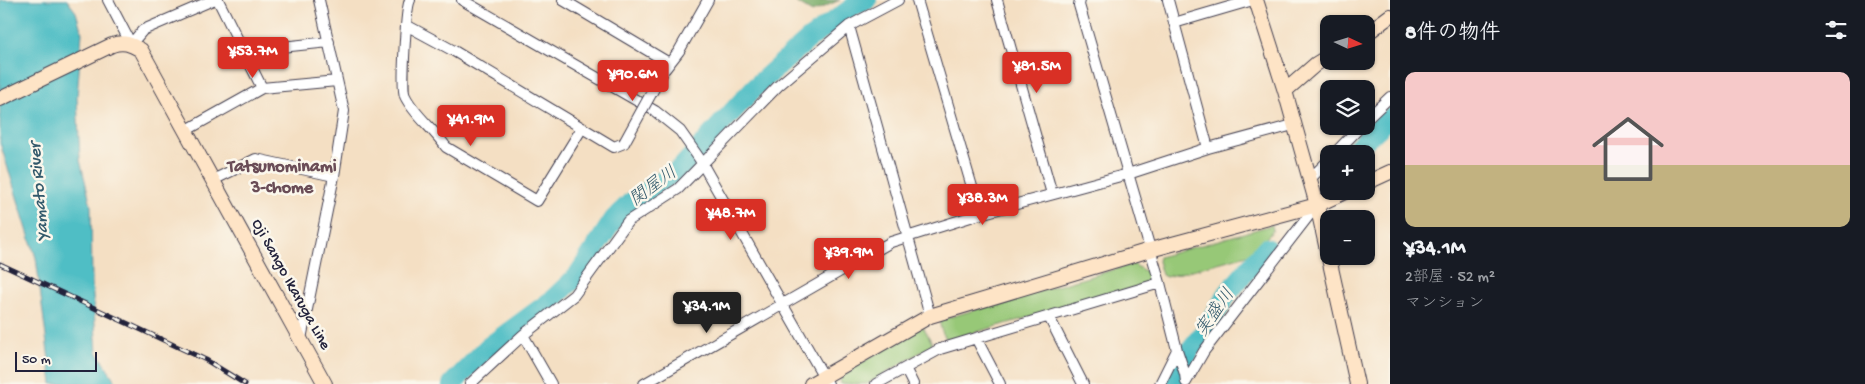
<!DOCTYPE html>
<html lang="ja">
<head>
<meta charset="utf-8">
<style>
  body { margin:0; font-family:"Gochi Hand","Klee One",sans-serif; background:#242831; color:#f1f3f6; height:100vh; display:flex; flex-direction:column; font-size:19px; white-space:nowrap }
  * { box-sizing:border-box; margin:0 }
  p { font-size:16px; color:#9ea1a6 }
  .icon { flex:none; width:28px; height:28px; fill:none; stroke:currentColor; stroke-width:2; stroke-linecap:round; stroke-linejoin:round }
  .map { position:relative; flex:1; overflow:hidden }
  .drawer { display:flex; flex-direction:column; background:#171b24; width:475px }
  .drawer>* { flex:none }
  .needle { width:32px; rotate:94deg }
  .tools { position:absolute; left:1320px; top:15px; display:grid; gap:10px }
  .tools a { display:grid; place-items:center; width:55px; height:55px; border-radius:10px; background:#171b24; box-shadow:0 1px 4px #0004; font-size:25px }
  .scale { position:absolute; left:15px; bottom:12px; width:82px; box-sizing:border-box; padding-left:5px; border:2px solid #22223b; border-top:0; font-size:14px; line-height:18px; white-space:nowrap; color:#22223b; -webkit-text-stroke:4px #fbf7ec; paint-order:stroke }
  .price { position:absolute; translate:-50% -42px; padding:0 11px; border-radius:5px; background:#d93025; color:#fff; font-size:16px; line-height:32px; filter:drop-shadow(0 1px 2px #0008) }
  .price::after { content:''; position:absolute; left:50%; top:30px; width:15px; height:11px; margin-left:-8px; background:inherit; clip-path:polygon(0 0,100% 0,50% 100%) }
  .price.active { background:#222; color:#fff }
  ul { padding:0; list-style:none }
  li { display:grid; align-content:center; gap:10px; height:265px; padding:0 15px }
  li+li { border-top:1px solid #363941 }
  li span { display:grid; place-items:center; height:155px; border-radius:10px; color:#555 }
  li>.icon { margin-inline-start:auto }
  span .icon { width:90px; height:90px; fill:#fffc; stroke-width:1 }
  li b { font-size:21px }
  h2 { display:flex; justify-content:space-between; align-items:center; height:60px; padding:0 15px; font-size:21px }
  main { display:flex; flex:1; min-height:0 }
  .map>svg:first-child { display:block }
  .green { fill:#97c877; stroke:#5c7559 }
  .forest { fill:#79ac68; stroke:#4e6752 }
  .water { fill:#50bec5; stroke:#397080 }
  .lines { fill:none; stroke-linecap:round; stroke-linejoin:round }
  .river { stroke:#50bec5; stroke-width:20 }
  .street-casing { stroke:#423e4f; stroke-width:12 }
  .secondary-casing { stroke:#423e4f; stroke-width:16 }
  .street { stroke:#fff; stroke-width:10 }
  .secondary { stroke:#fee4c6; stroke-width:14 }
  .rail-casing { stroke:#22223b; stroke-width:5 }
  .rail { stroke:#fbf7ec; stroke-width:3; stroke-dasharray:9; stroke-linecap:butt }
  .street-bridge-casing { stroke:#423e4f; stroke-width:12; stroke-linecap:butt }
  .street-bridge { stroke:#fff; stroke-width:10 }
  .labels { text-anchor:middle; dominant-baseline:central; stroke-width:5; stroke-linejoin:round; paint-order:stroke }
  .street-label { font-size:16px; fill:#22223b; stroke:#fbf7ec }
  .neighbourhood-label { font-size:18px; font-weight:bold; fill:#6a4d57; stroke:#fbf7ec }
  .water-label { font-size:18px; font-style:italic; fill:#32596b; stroke:#fbf7ec }
</style>
</head>
<body>
<main>
<div class="map">
<svg width="1390" height="384" viewBox="0 0 1390 384">
  <rect width="100%" height="100%" fill="#fbf7ec"/>
  <filter id="ink" filterUnits="userSpaceOnUse"><feTurbulence type="fractalNoise" baseFrequency=".02" numOctaves="2"/><feDisplacementMap in="SourceGraphic" scale="10" xChannelSelector="R" yChannelSelector="G"/><feConvolveMatrix kernelMatrix="1 2 1 2 8 2 1 2 1" color-interpolation-filters="sRGB"/></filter>
  <filter id="wash" filterUnits="userSpaceOnUse"><feTurbulence type="fractalNoise" baseFrequency=".0096" numOctaves="4" result="noise"/><feDisplacementMap in="SourceGraphic" scale="20" xChannelSelector="R" yChannelSelector="G"/><feGaussianBlur stdDeviation="1.12" result="paint"/><feColorMatrix in="noise" values="0 0 0 0 0 0 0 0 0 0 0 0 0 0 0 0 0 1.4 0 .05"/><feComposite in="paint" operator="in"/></filter>
  <g filter="url(#wash)">
    <rect width="100%" height="100%" fill="#f4dfc3"/>
    <path class="green" d="M1272,225L1273,230L1254,253L1251,254L1166,277L1162,275L1158,261L1159,257Z
      M1133,264L1150,274L1147,284L948,340C943,336 939,326 940,320Z
      M921,327L924,328L932,343L931,346L867,384H841L840,375Z"/>
    <path class="forest" d="M792,0H840L812,12Z"/>
    <path class="water" d="M0,0H67L76,12L82,33L77,97L80,160L91,205L92,282L97,352L117,384H52L36,258L0,143Z"/>
    <g class="lines">
      <path class="river" d="M1350,154L1390,118
        M452,384L488,347L552,300L577,276L614,219L630,203L681,168L754,88L809,39L853,7L867,0
        M1172,384L1190,350L1205,331L1228,293L1266,248"/>
    </g>
  </g>
  <g filter="url(#ink)">
    <g class="lines">
      <defs>
        <path id="street" d="M108,0L131,44L143,30L213,0
          M218,0L262,88
          M410,0C406,7 401,89 405,96C414,115 434,129 446,147L537,201L582,128
          M462,0L655,111L680,131L699,158L828,384
          M563,0L669,63
          M917,0L980,214
          M997,0L1052,194
          M1080,0L1079,5L1160,283L1177,350L1185,374L1186,382
          M1168,0L1208,148
          M1174,23L1253,0
          M406,25L454,51L614,147L624,143
          M849,26L930,316
          M244,51L329,42
          M665,69L679,51L708,0
          M1366,120L1390,97
          M185,131L262,88L337,81
          M1334,154L1361,126
          M213,180L256,159L334,176
          M1309,180L1329,160
          M1049,317L1083,384
          M523,335L551,384
          M976,338L1000,384
          M301,339L334,176L344,111L319,0
          M905,368L913,384
          M1186,382L1204,351L1317,205
          M470,384L523,335L574,295L628,221L678,189L778,86L849,26L898,0
          M644,384L891,242L980,214L1128,174L1208,148L1293,125
          M876,384L940,349L1160,283
          M1160,384L1177,350"/>
        <path id="secondary" d="M1256,0L1285,91L1317,205L1357,384
          M1366,34L1390,16
          M1285,91L1316,64L1329,56
          M0,99L112,45C124,41 130,44 141,50L325,384
          M1366,183L1390,172
          M811,384L930,316L1150,250L1317,205L1347,191"/>
      </defs>
      <use href="#street" class="street-casing"/>
      <use href="#secondary" class="secondary-casing"/>
      <use href="#street" class="street"/>
      <use href="#secondary" class="secondary"/>
      <defs>
        <path id="rail" d="M0,264L206,360L245,384"/>
      </defs>
      <use href="#rail" class="rail-casing"/>
      <use href="#rail" class="rail"/>
      <defs>
        <path id="street-bridge" d="M624,143L663,72"/>
      </defs>
      <use href="#street-bridge" class="street-bridge-casing"/>
      <use href="#street-bridge" class="street-bridge"/>
    </g>
  </g>
  <g class="labels">
    <g class="street-label">
      <text transform="translate(290 285) rotate(61)">Oji Sango Ikaruga Line</text>
    </g>
    <g class="neighbourhood-label">
      <text x="282" y="167">Tatsunominami<tspan x="282" dy="21">3-chome</tspan></text>
    </g>
    <g class="water-label">
      <text transform="translate(654 187) rotate(-36)">関屋川</text>
      <text transform="translate(40 192) rotate(-95)">Yamato River</text>
      <text transform="translate(1216 313) rotate(-55)">実盛川</text>
    </g>
  </g>
</svg>
<div class="tools">
<a><svg class="needle" viewBox="-14 -14 28 28"><path d="M0-13l5 13h-10z" fill="#e53935"/><path d="M0 13l5-13h-10z" fill="#9ea1a6"/></svg></a>
<a><svg class="icon" aria-label="layers" viewBox="0 0 24 24"><path d="M12 4l9 5-9 5-9-5zM3 14l9 5 9-5"/></svg></a>
<a>+</a>
<a>−</a>
</div>
<div class="scale">50 m</div>
<b class="price" style="left:253px;top:79px">¥53.7M</b>
<b class="price" style="left:1037px;top:94px">¥81.5M</b>
<b class="price" style="left:633px;top:102px">¥90.6M</b>
<b class="price" style="left:471px;top:147px">¥41.9M</b>
<b class="price" style="left:983px;top:226px">¥38.3M</b>
<b class="price" style="left:731px;top:241px">¥48.7M</b>
<b class="price" style="left:849px;top:280px">¥39.9M</b>
<b class="price active" style="left:707px;top:334px">¥34.1M</b>
</div>
<section class="drawer">
<h2>8件の物件<svg class="icon" aria-label="filters" viewBox="0 0 24 24"><path d="M4 7h16M4 17h16"/><circle cx="9" cy="7" r="2"/><circle cx="15" cy="17" r="2"/></svg></h2>
<ul>
<li><span style="background:linear-gradient(#f6c9c9 60%,#c2b280 0)"><svg class="icon" aria-label="home" viewBox="0 0 24 24"><path d="M3 11l9-7 9 7M6 9v11h12V9"/></svg></span><div><b>¥34.1M</b><p>2部屋 · 52 m²</p><p>マンション</p></div></li>
</ul>
</section>
</main>
</body>
</html>
